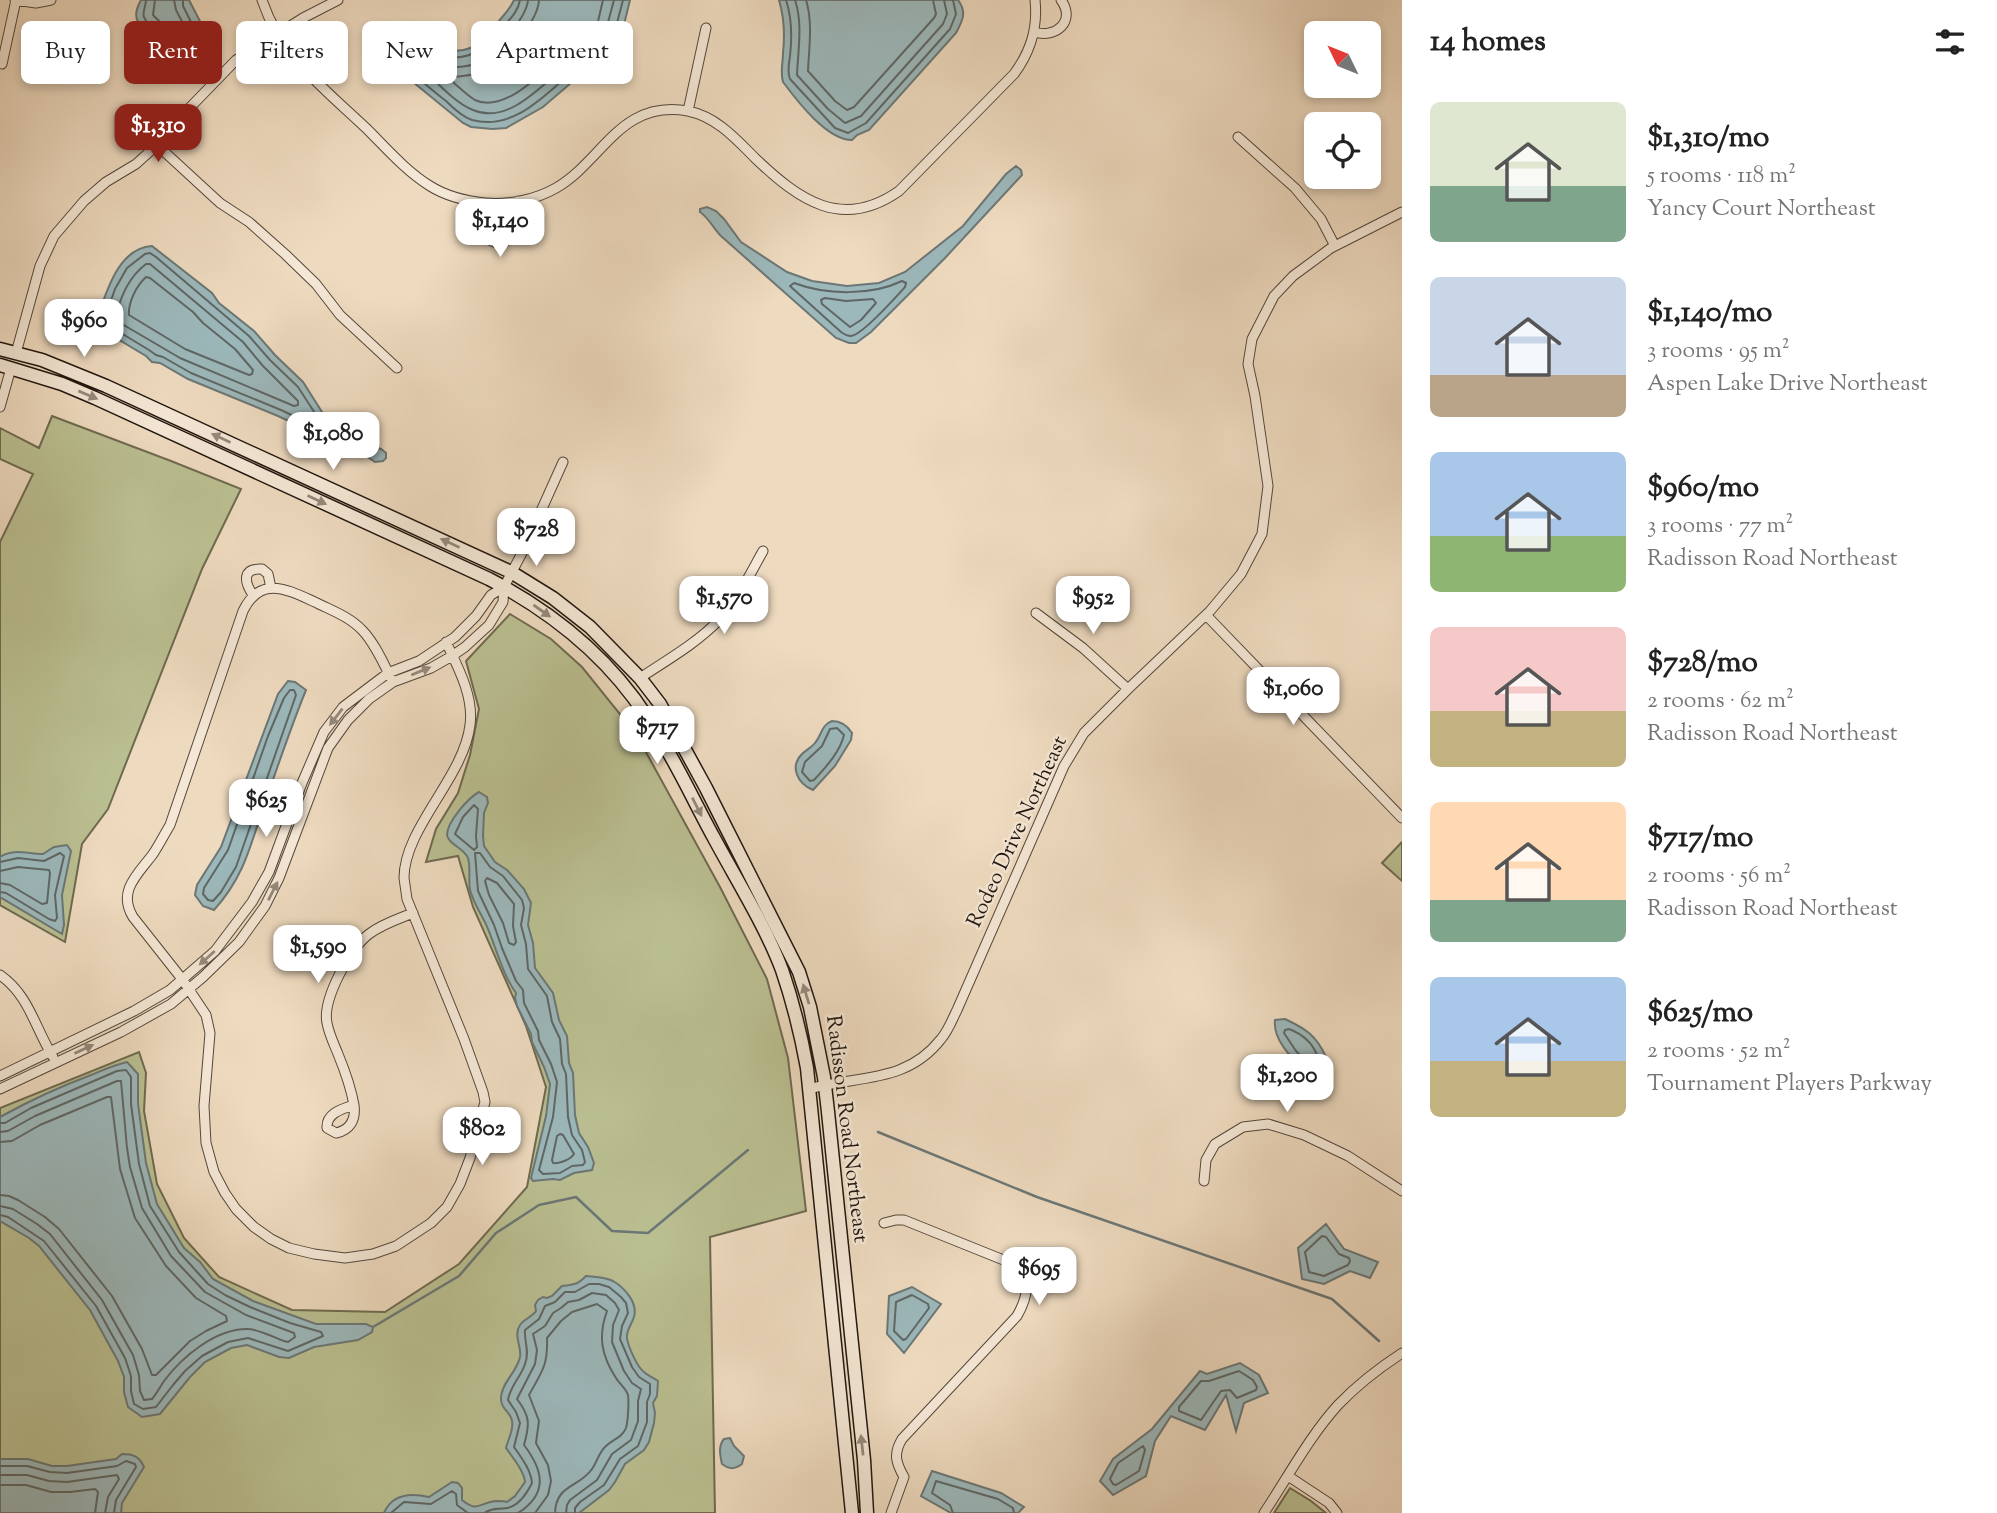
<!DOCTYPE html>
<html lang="en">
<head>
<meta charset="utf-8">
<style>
  body { margin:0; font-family:"Sorts Mill Goudy",serif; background:#f6f6f6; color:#222; height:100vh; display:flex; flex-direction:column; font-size:26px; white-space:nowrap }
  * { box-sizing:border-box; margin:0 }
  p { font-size:23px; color:#767676 }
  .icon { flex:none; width:38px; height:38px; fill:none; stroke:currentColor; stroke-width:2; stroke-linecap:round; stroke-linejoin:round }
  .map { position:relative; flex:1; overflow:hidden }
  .panel { display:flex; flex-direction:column; background:#fff; width:595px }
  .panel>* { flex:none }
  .hud { position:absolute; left:21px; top:21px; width:665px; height:63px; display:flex; gap:14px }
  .needle { width:46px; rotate:313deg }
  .buttons { position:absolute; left:1304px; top:21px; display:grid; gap:14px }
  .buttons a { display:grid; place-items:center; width:77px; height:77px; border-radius:10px; background:#fff; box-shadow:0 4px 10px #0003; font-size:35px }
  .price { position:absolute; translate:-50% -60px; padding:0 16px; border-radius:14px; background:#fff; color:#222; font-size:23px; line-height:46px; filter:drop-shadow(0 2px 4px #0008) }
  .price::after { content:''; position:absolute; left:50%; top:42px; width:21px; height:16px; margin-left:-10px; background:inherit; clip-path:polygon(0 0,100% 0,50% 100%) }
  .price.current { background:#8f2418; color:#fff }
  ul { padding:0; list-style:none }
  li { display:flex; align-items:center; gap:21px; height:175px; padding:0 28px }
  li span { display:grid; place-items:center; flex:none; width:196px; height:140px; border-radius:10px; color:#555 }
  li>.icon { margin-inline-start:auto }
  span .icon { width:84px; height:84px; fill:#fffc; stroke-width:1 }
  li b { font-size:30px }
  h2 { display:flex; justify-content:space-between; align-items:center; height:84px; padding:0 28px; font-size:30px }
  .tag { padding:0 24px; border-radius:10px; background:#fff; box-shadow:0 4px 10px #0003; font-size:24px; line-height:63px }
  .tag.current { background:#8f2418; color:#fff }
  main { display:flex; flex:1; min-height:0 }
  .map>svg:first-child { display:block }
  .green { fill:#babf91; stroke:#6e6a50; stroke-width:2 }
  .water { fill:#9cb8bb; stroke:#6b7776; stroke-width:2 }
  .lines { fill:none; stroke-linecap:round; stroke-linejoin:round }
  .shore { stroke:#5e6765; stroke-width:2 }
  .stream { stroke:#6b7776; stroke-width:2.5 }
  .street-casing { stroke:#54473b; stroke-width:11 }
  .secondary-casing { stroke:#21160f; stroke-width:15 }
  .street { stroke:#f4e7d5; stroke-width:9 }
  .secondary { stroke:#f4e7d5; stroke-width:12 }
  .oneway { fill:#95897c }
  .labels { text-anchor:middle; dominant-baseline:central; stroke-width:5; stroke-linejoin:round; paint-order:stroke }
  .street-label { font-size:21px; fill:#21160f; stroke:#f4e7d5 }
</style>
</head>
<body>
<main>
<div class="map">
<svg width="1402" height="1513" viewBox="0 0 1402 1513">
  <rect width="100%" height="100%" fill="#eedabf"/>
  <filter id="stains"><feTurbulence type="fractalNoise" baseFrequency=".00286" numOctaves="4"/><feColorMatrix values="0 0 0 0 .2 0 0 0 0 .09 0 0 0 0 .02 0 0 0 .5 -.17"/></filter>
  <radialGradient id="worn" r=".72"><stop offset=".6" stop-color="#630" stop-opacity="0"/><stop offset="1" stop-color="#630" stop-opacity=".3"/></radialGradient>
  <path class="green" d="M52,416L171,461L241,489L202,569L108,809L82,844L65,942L0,905V542L33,474L0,459V428L39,448Z
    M510,614L551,639L582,667L636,734L720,887L767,979L788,1058L806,1211L710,1237L715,1513H0V1108L139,1052L146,1073L144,1111L157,1184L184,1238L219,1277L292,1310L385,1312L459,1264L527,1187L546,1087L526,1026L473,907L458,856L426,862L436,829L458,793L470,755L479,709L466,661Z
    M1402,842V881L1382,863Z
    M1290,1488L1311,1501L1326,1513H1274Z"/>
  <path class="water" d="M141,0H189L204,29L205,39C201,44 196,54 190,56C179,59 144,31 138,22C134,15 137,7 141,0Z
    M514,0H630L618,49L612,55L593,64L543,107L506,128L492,129L471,127L463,123L413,82L404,73L397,60C412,40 448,57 470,48C481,44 490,31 498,22C504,15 510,9 514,0Z
    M779,0H958C967,12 963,20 956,33L869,130L857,135L852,140C827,140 798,102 783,82C780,72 783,63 783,53C785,35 784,17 779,0Z
    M1016,166L1021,170L1022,175L945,258L871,332L856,343H849L836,338L721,236C714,229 708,217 700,212V209L707,207L716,211L724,219L741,242L787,272L812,281L847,286L879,283L905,272L963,226L1006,174Z
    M152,246L212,293L219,303L254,331L275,355L303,382L329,423L350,439L381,449L386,453V458L383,461L375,462L363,454L340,445L278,416L188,379L160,363L152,362L146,356L111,335L98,316C107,290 119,248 152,246Z
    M288,681L295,682L306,690C290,729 277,769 263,808C250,848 243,878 214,910L203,906L195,895L197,885L221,847L278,694Z
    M832,721C841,721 847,725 852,733L851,740L835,766L813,790C798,784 789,767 802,754C806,750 811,748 815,743C822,735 821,725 832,721Z
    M479,792L487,797L488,803L484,813L483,836L484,846L495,862L507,870L524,889L531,903L528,925L533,943L535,968L553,993L559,1020L567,1036L569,1063L573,1073L575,1115L579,1133L588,1147L594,1163L592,1170L574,1173L560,1180L553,1179L533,1181L531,1178L546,1116L550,1084L544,1067L532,1042L531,1034L517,1006L515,998L516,993C503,975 497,951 488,929C483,916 474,905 470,890C468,880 471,868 468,858C464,848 448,844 447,835C447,822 468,798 479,792Z
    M67,845L71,851L62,895L64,925L62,934L0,897V857C13,848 28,854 43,854L54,847Z
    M1285,1019C1306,1029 1316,1035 1326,1057L1323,1065L1302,1067C1289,1056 1273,1038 1275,1020Z
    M127,1062L138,1074V1104L146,1163L157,1204L184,1248L200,1262L213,1279L253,1301L316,1324H366L373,1327L372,1332L358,1340L314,1347L289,1358L279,1357L247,1345L231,1348L205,1362L190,1377L160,1414L142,1417L128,1407L124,1392V1377L118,1361L90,1310L39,1246L29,1238L0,1221V1117C29,1101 59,1087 91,1075C103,1070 114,1065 127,1062Z
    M1326,1224L1344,1249L1378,1262L1370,1278L1350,1271L1324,1284L1302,1279L1298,1248Z
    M586,1276C595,1277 605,1277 613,1281C625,1288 638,1303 634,1317C632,1324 626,1330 627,1338C628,1346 637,1367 644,1372C648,1376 653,1377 658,1381L657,1396L653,1403L655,1413L654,1423L649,1442L644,1450L625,1464L615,1482L609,1490L579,1513H384C392,1494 411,1493 429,1497L452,1482L458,1483L462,1488V1500C478,1513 479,1503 495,1501C496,1501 506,1501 507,1502L515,1496L525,1482C524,1471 513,1458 506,1448C508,1439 514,1430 512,1421C511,1412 500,1409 501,1397C502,1382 517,1372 520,1357C522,1347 513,1335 520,1325C524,1319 532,1317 536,1311L535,1305L538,1300L543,1297L547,1298L552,1296L562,1286C574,1284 576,1286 586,1276Z
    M912,1287L941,1304L904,1353L887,1334L889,1296Z
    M1240,1363L1259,1375L1268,1393L1244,1403L1236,1431L1226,1395L1205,1430L1171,1416L1155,1441L1146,1476L1113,1495L1100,1481L1113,1459L1152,1429L1200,1371L1207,1374Z
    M730,1438L734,1446L744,1456L742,1464C734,1470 729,1469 722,1464C720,1455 718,1446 724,1439Z
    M122,1454C133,1454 139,1456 144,1467L122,1503L121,1513H0V1459H28L52,1466H67L116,1459Z
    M932,1471L1001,1493L1024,1507L1018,1513H951L921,1496Z"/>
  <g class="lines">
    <path class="shore" d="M146,0C146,5 142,13 144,17C148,28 177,46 187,49L198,36L183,6V0
      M155,0L153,15L163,25L185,38L188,33L176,10L174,0
      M520,0C518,12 510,19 502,28C479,55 471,59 435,58C425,58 417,56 407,59V64C416,78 432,90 446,101C453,108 463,117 472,120C516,132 549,90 579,66C589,58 601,54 611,46L623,0
      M528,0C527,17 494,56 477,63C463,69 443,67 428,67L425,69L426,72C438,84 457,104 473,110C514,128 554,70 584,51C590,47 597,45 603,41L614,0
      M539,0C538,22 502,63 482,72C474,75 464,76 455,77L453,80L454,83C460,88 468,96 475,100C507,116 553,61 575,44C581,40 588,37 595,34L603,0
      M786,0C792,18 792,38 790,56C789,64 787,71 790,79L835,128L848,133L866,123L950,29L956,14L953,0
      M795,0C803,24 798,50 797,75L828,109L845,123L861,116L943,24L947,14L944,0
      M806,0C813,22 809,48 808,71L835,101L847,110L854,107L934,18L936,14L933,0
      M145,254L150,253L156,257L249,336L270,360L298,387L320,421L319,425L315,426L281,410L191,373L163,357L156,355L149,350L116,330L106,315L115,289L127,268Z
      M146,264H150L243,342L263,366L298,401V405L294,406L180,358L122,324L116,314C122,294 129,277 146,264Z
      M146,277L150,278L193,312L203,323L235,349L253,370L252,374L249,375L185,349L129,315C128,303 136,286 146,277Z
      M902,281L906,283L905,287C896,297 862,335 851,336C847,336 844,334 841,332L790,286L794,283C826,295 871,296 902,281Z
      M825,298L846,301L873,299L876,303L861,320L850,327L822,304L821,300Z
      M290,690H294L296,695L236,867L221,892L213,901L208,900L203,894L204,888L228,850L268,736L284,698Z
      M837,728L844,735C840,752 826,767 814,780L810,781L802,772L805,762L822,746L830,729Z
      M474,805L478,809L476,836L477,847L474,850L455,834L463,817Z
      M475,853H480L490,867L503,876L522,900L524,908L521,925L526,944L528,969L547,996L552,1022L560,1039L562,1064L566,1074L568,1117L572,1135L582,1150L585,1162L583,1165L572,1166L560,1173L543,1174L539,1170L553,1117L557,1082L551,1064L539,1040L538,1031L524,1003L523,990L516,981L502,948L494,925L478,891Z
      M0,862L18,858L44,861L60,853L64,856L55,895L57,918L55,921L49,919L6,893L0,892
      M0,871L18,867L49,870L50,873L47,903L42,904L10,885L0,883
      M487,878L497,883L514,904L513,926L516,942L514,945L509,943L503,923L489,895L485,881Z
      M1289,1029C1302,1034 1312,1042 1317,1055L1316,1058L1305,1060L1296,1051L1284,1033L1285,1030Z
      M0,1123H5L31,1108L117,1071L126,1070L131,1077V1104L139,1164L150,1206L179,1252L208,1284L225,1295L250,1307L290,1323L321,1332L323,1336L288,1351L248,1338L228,1342L202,1356L185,1371L173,1385L156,1407L143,1409L134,1404L131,1391V1376L125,1358L96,1306L44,1241L8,1217L0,1215
      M0,1132L8,1131L35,1116L117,1081H121L127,1148L130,1167L142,1208L171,1256L205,1292L246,1315L294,1333L295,1337L288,1342L284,1341C273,1337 259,1329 247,1329C215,1329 182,1357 164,1381C160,1387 157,1393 152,1399L144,1400L140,1391L139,1375L133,1355L102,1300L50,1234L37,1224L13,1209L0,1206
      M560,1134L563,1135L574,1154C571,1159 560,1164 553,1163L552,1160L557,1136Z
      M0,1142L12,1141L40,1125L107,1097H111L120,1169L135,1218L166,1266L196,1298L226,1316L227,1321L206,1331L190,1341L156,1375H152L142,1349L112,1296L59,1229L45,1217L18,1200L9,1196L0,1195
      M1322,1236L1326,1237L1339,1254L1349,1258L1350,1261L1348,1265L1324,1276L1309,1272L1305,1252Z
      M912,1295L928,1304L929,1308L906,1339L903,1340L894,1331L896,1302Z
      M1239,1371L1253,1380L1257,1387L1256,1390L1237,1398L1230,1390L1221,1391L1201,1420L1179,1411V1407L1201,1381H1209Z
      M1143,1446L1145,1450L1139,1471L1116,1485L1113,1484L1110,1479L1118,1463Z
      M0,1466H27L50,1472L67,1473L117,1466L126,1461L135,1464L136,1467L116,1500L114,1513
      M0,1475H27L49,1481L67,1482L117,1475L119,1479L108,1497L105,1513
      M0,1485H26L51,1492H70L95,1489L98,1492L95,1513
      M391,1513L404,1502L431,1504L452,1491L456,1494L457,1505L468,1513
      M484,1513C494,1507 497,1510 507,1508C519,1506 527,1493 532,1483C531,1470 521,1457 514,1447L520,1423L516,1412L508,1400C510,1386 521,1377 525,1364C530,1351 524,1342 525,1330L539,1319L545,1306L555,1302L565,1292H575L589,1284H599L609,1287L621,1297L626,1303L628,1313L622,1326L620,1339L632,1367L639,1377L650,1384V1394L647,1402V1422L638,1446L620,1459L604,1485L580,1502L575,1508V1513
      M518,1513C549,1493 543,1470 524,1445C530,1424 530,1416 517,1399L535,1364L537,1350L533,1334L545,1326L553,1313L561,1308L568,1302L579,1300L592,1293L606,1295L615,1303L619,1310L613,1325L612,1342L624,1371L632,1383L641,1389L638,1401V1421L631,1440L612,1454L597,1480L570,1500L567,1505L566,1513
      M535,1513L548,1495L551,1481L548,1465L536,1443L539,1421L529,1395C542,1371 548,1366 547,1338L561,1321L572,1312L597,1304L607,1311C598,1336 601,1355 616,1378C619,1383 627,1390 628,1395C629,1403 628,1421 626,1428C622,1438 613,1439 606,1446C599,1452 597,1462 592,1469C579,1488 556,1484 555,1513
      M953,1513L950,1505L932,1493L936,1481L998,1499L1013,1508L1014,1513"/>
    <path class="stream" d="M878,1132L1037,1197L1332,1299L1379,1341
      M373,1327L459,1276L496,1233L539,1205L576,1197L612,1231L648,1233L748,1150"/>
    <defs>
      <path id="street" d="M15,0L36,3L51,0
        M262,0C281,57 325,89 367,129C387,149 406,171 430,186C446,196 466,201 485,203C509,205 535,200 556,188C603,161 620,99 688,111C717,117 736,139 756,159C799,200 842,231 899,191L1014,74C1031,51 1038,28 1035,0
        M1034,32C1056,39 1076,21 1061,0
        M2,64L16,0
        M688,111L706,28
        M1238,137L1295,188L1321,219L1335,246
        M157,145L220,203L249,222L285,254L316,284L340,315L397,368
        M475,202C474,225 477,238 500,244C521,235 523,222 518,201
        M16,353L40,266L54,236L84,201L106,182L136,164L157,145L173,125L236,60L303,18L338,0
        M0,407L11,368
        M253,595C244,582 242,568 262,569L268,574L271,588
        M1036,613L1083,648L1128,689
        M1206,615L1402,818
        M640,678C667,660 697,643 719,620C738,600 750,574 763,551
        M393,682C384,665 376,645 363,631C350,617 333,611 317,603C288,590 261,574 243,611L170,825C164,835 159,845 153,854C138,874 117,891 133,917L182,979L206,1015L210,1033L204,1106L206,1143L214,1172L225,1193L236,1209L254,1227L271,1239L289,1248L314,1254L345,1258L373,1254L396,1246L431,1223L447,1207L460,1184L470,1158L485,1102L483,1092L464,1039L407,899C406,892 405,885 404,878C404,828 464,777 470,725C474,697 458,667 446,642
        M0,975C29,995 35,1028 53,1057
        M0,1076L134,1011L170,990L215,951L252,902L269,872L302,783L324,732L343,707L388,673L419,661L455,637L476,616L491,595L504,587
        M0,1089L121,1032L171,1004L203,977L239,942L265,906L279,878L328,748L348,720L369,699L393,682L431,668L452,656L465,647L489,625L503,602L504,587L523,551L563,462
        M809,1089C858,1075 906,1084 941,1039C948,1031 952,1020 957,1010L1064,766L1084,733L1128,689L1210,611L1241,574L1262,534L1268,486L1255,396L1248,364L1252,339L1274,296L1293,276L1331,248L1402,212
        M354,1105C351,1088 345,1071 338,1054C334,1044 329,1034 327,1023C322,1000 350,948 369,934C382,924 398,919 413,913
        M354,1105C356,1120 350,1130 336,1133L327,1128C326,1113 342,1109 354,1105Z
        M1204,1181L1206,1160L1215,1144L1243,1127L1268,1124L1304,1135L1348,1156L1402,1191
        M884,1223L896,1220H904L1006,1261C1032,1275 1030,1293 1017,1316L902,1439C893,1454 896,1463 904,1477L891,1513
        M1288,1476L1329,1503L1337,1513
        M1264,1513C1288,1477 1309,1437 1338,1405C1357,1385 1379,1368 1402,1353"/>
      <path id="secondary" d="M0,349L42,360L106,386L511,572L553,598L590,627L640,678L660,704L706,788L799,972L810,1007L824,1077L828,1112L864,1460L867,1513
        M0,365L62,384L95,398L489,579C552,612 608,657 647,717C673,755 692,798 714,838C736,879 766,927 782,970C793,1002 801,1035 807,1068L852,1513"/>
    </defs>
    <use href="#street" class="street-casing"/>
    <use href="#secondary" class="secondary-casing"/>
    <use href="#street" class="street"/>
    <use href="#secondary" class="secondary"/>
  </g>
  <defs><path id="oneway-solid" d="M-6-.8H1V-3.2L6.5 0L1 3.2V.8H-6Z" transform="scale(1.75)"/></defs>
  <g class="oneway">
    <use href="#oneway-solid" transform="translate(88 395) rotate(23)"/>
    <use href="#oneway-solid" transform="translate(221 438) rotate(-155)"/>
    <use href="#oneway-solid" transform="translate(317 500) rotate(25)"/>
    <use href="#oneway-solid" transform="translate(450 543) rotate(-155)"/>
    <use href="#oneway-solid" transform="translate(542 611) rotate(35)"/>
    <use href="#oneway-solid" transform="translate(421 671) rotate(-22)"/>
    <use href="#oneway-solid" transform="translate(336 717) rotate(128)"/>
    <use href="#oneway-solid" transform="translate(697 807) rotate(63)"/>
    <use href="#oneway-solid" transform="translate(273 891) rotate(-63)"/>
    <use href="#oneway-solid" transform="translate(207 958) rotate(138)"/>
    <use href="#oneway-solid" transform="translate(806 994) rotate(-107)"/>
    <use href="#oneway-solid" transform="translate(84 1049) rotate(-25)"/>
    <use href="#oneway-solid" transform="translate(862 1445) rotate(-96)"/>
  </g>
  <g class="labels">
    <g class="street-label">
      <text transform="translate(1018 832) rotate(-65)">Rodeo Drive Northeast</text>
      <text transform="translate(846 1129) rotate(83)">Radisson Road Northeast</text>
    </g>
  </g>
  <rect width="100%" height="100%" filter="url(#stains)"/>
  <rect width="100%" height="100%" fill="url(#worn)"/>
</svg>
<div class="buttons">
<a><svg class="needle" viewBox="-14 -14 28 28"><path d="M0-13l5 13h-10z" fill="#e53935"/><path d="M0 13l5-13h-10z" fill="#767676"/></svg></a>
<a><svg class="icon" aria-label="locate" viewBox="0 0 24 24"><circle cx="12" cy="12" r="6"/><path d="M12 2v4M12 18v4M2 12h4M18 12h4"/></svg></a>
</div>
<b class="price current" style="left:158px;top:164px">$1,310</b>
<b class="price" style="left:500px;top:259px">$1,140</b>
<b class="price" style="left:84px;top:359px">$960</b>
<b class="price" style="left:333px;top:472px">$1,080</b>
<b class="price" style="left:536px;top:568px">$728</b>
<b class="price" style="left:724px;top:636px">$1,570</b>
<b class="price" style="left:1093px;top:636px">$952</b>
<b class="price" style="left:1293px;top:727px">$1,060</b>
<b class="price" style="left:657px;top:766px">$717</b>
<b class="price" style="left:266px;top:839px">$625</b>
<b class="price" style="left:318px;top:985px">$1,590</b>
<b class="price" style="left:1287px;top:1114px">$1,200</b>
<b class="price" style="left:482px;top:1167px">$802</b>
<b class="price" style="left:1039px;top:1307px">$695</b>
<div class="hud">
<a class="tag">Buy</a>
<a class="tag current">Rent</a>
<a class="tag">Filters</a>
<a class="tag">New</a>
<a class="tag">Apartment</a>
</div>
</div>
<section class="panel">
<h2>14 homes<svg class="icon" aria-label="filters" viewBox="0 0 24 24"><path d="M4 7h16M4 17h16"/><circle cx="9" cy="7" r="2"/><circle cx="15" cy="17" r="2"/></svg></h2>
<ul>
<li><span style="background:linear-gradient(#dfe7d0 60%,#7fa58c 0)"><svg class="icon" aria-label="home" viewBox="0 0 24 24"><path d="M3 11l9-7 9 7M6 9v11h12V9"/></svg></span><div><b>$1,310/mo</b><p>5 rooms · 118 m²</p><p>Yancy Court Northeast</p></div></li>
<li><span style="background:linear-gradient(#c9d6e8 70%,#b9a48a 0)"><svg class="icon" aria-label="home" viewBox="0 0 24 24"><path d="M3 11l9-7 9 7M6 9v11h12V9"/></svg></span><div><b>$1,140/mo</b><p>3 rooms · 95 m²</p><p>Aspen Lake Drive Northeast</p></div></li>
<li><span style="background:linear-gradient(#a9c7e8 60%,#8fb573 0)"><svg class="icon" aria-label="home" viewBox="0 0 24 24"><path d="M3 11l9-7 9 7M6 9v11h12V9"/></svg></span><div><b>$960/mo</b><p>3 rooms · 77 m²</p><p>Radisson Road Northeast</p></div></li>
<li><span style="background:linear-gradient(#f6c9c9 60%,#c2b280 0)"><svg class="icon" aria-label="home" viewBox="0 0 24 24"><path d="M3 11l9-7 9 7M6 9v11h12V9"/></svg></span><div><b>$728/mo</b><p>2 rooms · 62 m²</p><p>Radisson Road Northeast</p></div></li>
<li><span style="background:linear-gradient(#ffd9b3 70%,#7fa58c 0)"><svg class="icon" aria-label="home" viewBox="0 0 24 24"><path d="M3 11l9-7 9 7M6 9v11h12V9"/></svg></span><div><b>$717/mo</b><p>2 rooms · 56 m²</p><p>Radisson Road Northeast</p></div></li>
<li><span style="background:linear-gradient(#a9c7e8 60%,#c2b280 0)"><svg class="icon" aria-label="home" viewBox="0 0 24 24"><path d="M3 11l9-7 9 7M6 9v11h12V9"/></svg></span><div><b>$625/mo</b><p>2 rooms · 52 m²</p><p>Tournament Players Parkway</p></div></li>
</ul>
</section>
</main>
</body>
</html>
